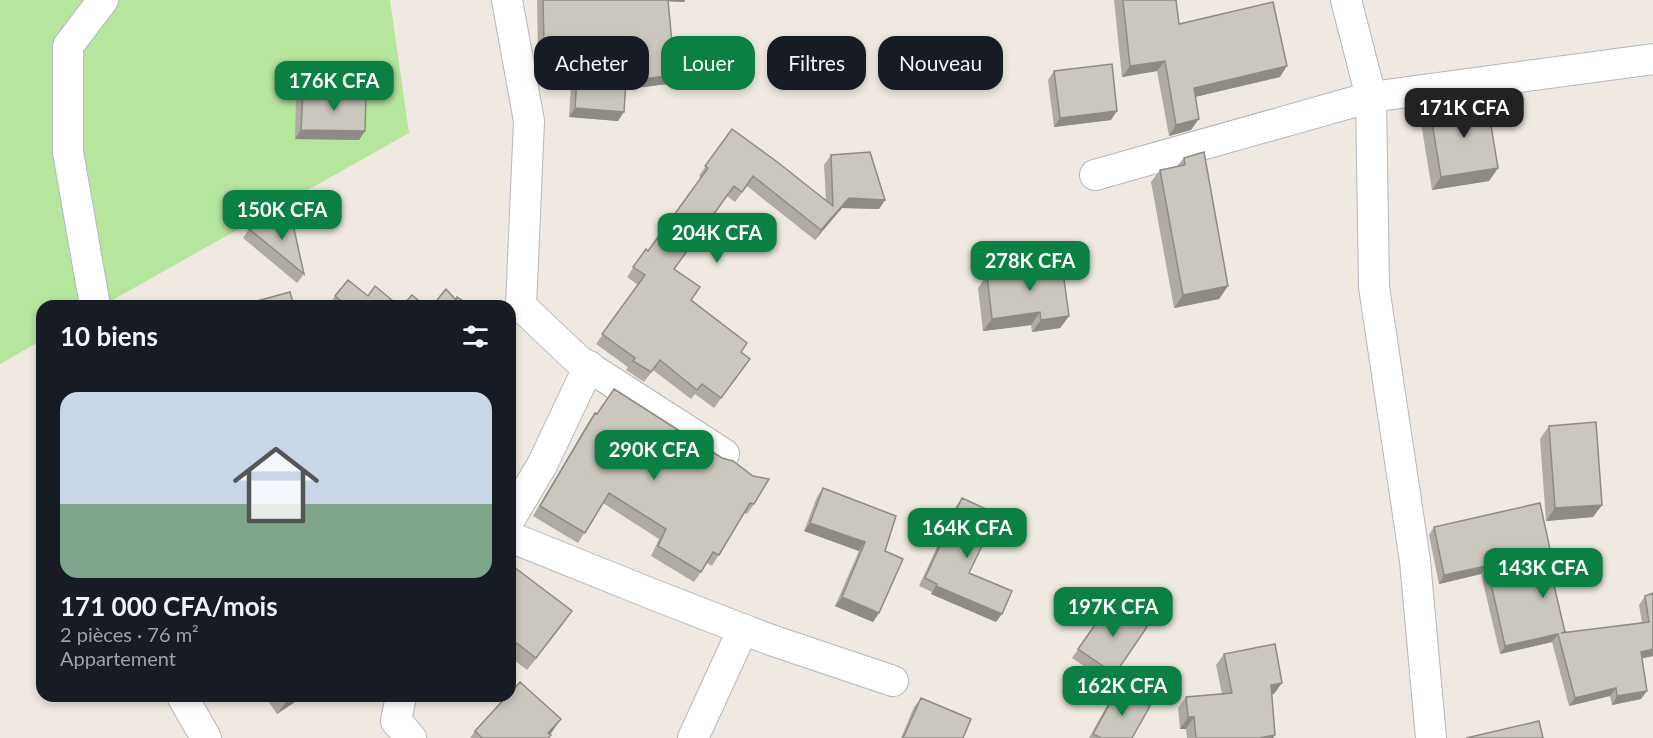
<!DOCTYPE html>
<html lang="fr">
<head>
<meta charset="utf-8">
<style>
  body { margin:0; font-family:Lato,sans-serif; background:#242831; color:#f1f3f6; height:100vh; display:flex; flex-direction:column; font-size:22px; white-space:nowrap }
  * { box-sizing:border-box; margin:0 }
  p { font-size:20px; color:#9ea1a6 }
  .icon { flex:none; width:33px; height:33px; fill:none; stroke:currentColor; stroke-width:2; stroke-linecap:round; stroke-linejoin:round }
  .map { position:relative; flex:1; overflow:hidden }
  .side { position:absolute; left:36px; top:300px; width:480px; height:402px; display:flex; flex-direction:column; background:#171b24; border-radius:18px; box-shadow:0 3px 9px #0003 }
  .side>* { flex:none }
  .top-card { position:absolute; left:534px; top:36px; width:570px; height:54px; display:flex; gap:12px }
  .price { position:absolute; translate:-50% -51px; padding:0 14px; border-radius:12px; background:#0b8043; color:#fff; font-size:20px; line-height:39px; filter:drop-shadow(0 2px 3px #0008) }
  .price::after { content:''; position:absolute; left:50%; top:36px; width:18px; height:14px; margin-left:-9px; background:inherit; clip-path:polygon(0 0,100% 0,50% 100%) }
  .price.current { background:#222; color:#fff }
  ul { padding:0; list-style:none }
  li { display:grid; align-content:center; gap:12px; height:318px; padding:0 24px }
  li+li { border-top:2px solid #363941 }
  li span { display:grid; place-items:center; height:186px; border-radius:18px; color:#555 }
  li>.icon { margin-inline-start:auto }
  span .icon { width:108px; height:108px; fill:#fffc; stroke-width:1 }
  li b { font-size:26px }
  h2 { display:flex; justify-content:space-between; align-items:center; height:72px; padding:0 24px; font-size:26px }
  .chip { padding:0 21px; border-radius:18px; background:#171b24; box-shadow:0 3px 9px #0003; font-size:21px; line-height:54px }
  .chip.current { background:#0b8043; color:#fff }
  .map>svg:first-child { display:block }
  .green { fill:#b6e59e }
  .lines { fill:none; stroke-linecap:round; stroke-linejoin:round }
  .street-casing { stroke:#b4b7c1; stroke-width:32 }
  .street { stroke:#fff; stroke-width:30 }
  .wall { fill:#afaba4 }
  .shaded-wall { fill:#8e8b86 }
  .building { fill:#cbc7bf; stroke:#8e8b86; stroke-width:1.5 }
</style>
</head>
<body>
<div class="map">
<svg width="1653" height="738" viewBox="0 0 1653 738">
  <rect width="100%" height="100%" fill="#efe9e1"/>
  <path class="green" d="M0,0H390L409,133L102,306H42V340L0,364Z"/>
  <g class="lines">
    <defs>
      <path id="street" d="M507,0L529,121L521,306L578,360L724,454
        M1346,0L1371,97L1374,287L1415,561L1431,738
        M1095,175L1371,97L1653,59
        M95,306L68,152V46L103,0
        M510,519L542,465L589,366
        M510,537L657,596L771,640L893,681
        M182,696L206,738
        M401,696L396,721L411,738
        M693,738L743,629"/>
    </defs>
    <use href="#street" class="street-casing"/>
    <use href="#street" class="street"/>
  </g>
  <path class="wall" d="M537,0H685L684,2L668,1L675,75L668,84L625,89L618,121L569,117L573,53L538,55Z
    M1114,0H1176L1179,24L1280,77L1195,97L1191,130L1169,136L1157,71L1122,77Z
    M1054,71L1111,120L1054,127L1048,80Z
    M303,93L365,131L359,140L295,139L296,101Z
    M1430,110L1498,168L1489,181L1432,190L1421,123Z
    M732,129L826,201L824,165L831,155L885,200L879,209L842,208L815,240L747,186L735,202L727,196L674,269L691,300L741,352L750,359L714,408L695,394L691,399L653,370L644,382L626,370L628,367L596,344L638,285L627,277L646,249L648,251L701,178L699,176Z
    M1184,158L1228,286L1219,299L1174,308L1151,182L1160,170L1177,166Z
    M249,229L304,274L297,283L243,238Z
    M1031,262L1069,316L1060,328L1032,332L1031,325L983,331L978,288L987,275L1025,270Z
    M335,296H368L399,306H328Z
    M595,413L754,504L747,514L744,513L712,566L707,563L694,582L651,556L659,539L603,503L578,543L533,516L588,423Z
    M1549,426L1602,505L1593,517L1546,521L1540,439Z
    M823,488L885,551L879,613L873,622L835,606L859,551L804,531L817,497Z
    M962,498L969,573L996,622L931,594L932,592L919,586L956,506Z
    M1434,527L1553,563L1550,568L1565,632L1642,623L1639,605L1645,596L1653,593V656L1642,658L1641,699L1612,705L1610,696L1569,706L1552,642L1500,654L1481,574L1439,584L1429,535Z
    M510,564L572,611L527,670L510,657Z
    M1111,602L1147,627L1109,683L1072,658Z
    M1224,654L1274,694H1272L1275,735L1273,738H1187L1186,729H1180L1178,708L1186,697L1222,694L1216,665Z
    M1118,689L1132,738H1089L1111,698Z
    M265,696H304L277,714Z
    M921,698L963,738H901L914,707Z
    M475,731L552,732L550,734L549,738H470Z"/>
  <path class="shaded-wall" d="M662,0H685L684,2L661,1Z
    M579,45L573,53L538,55L544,46Z
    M1165,61L1157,71L1122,77L1130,66Z
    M1287,66L1280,77L1186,99L1194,88Z
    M675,75L668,84L620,90L626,81Z
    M575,108L624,112L618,121L569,117Z
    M1117,111L1111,120L1054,127L1060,118Z
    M1199,119L1191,130L1169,136L1176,125Z
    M301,130L365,131L359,140L295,139Z
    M1498,168L1489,181L1432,190L1441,177Z
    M849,198L885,200L879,209L842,208L815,240L821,230Z
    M1228,286L1219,299L1174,308L1183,295Z
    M1040,312L1031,325L983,331L992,319Z
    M1069,316L1060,328L1032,332L1041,320Z
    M1602,505L1593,517L1546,521L1555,508Z
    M810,523L865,542L859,551L804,531Z
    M1487,566L1481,574L1439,584L1444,575Z
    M936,586L1002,614L996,622L931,594Z
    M842,597L879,613L873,622L835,606Z
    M572,611L563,624L527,670L536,658Z
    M1558,634L1552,642L1500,654L1505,646Z
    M1653,649V656L1635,660L1641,652Z
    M1282,683L1274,694L1264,696L1271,685Z
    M1616,688L1610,696L1569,706L1575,698Z
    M1647,691L1641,699L1612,705L1617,696Z
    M294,696H304L277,714L286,702Z
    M1188,717H1194L1186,729H1180Z
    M561,719L552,732L546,738L548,733Z
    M1275,735L1273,738H1259Z"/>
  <path class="building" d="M543,0H668L675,75L626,81L624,112L575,108L579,45L544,46Z
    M1123,0H1176L1179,24L1273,2L1287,66L1194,88L1199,119L1176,125L1165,61L1130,66Z
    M1112,64L1117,111L1060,118L1054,71Z
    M303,93L366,94L365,131L301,130Z
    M1487,101L1498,168L1441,177L1430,110Z
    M732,129L776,161L833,206L831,155L870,152L885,200L849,198L821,230L753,176L742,192L734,186L674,269L700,287L691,300L747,343L741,352L750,359L721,398L702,384L697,390L660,360L651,372L633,361L635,358L602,334L645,275L633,267L646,249L648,251L708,168L705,166Z
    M1204,152L1228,286L1183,295L1160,170L1185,165L1184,158Z
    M292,220L304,274L249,229Z
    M1061,258L1069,316L1041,320L1040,312L992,319L987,275L1032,269L1031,262Z
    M348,280L368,296L375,286L399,306H347L335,296Z
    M446,289L456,300L457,297L470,306H432Z
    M290,292L294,306H239Z
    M412,295L425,306H402Z
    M614,389L722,458L733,461L753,476L769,479L754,504L750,503L719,555L713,552L701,572L658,546L666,529L609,493L585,533L540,506L595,413L597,414Z
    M1596,422L1602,505L1555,508L1549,426Z
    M823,488L896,516L885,551L903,559L879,613L842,597L865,542L810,523Z
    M962,498L997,514L969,573L1012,591L1002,614L936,586L937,584L925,578Z
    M1540,503L1553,563L1549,564L1565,632L1561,633L1649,622L1645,596L1653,593V649L1641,652L1647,691L1617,696L1616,688L1575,698L1558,634L1505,646L1487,566L1444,575L1434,527Z
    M510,564L572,611L536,658L510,638Z
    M1111,602L1147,627L1115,674L1078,649Z
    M1275,644L1282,683L1271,685L1275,735L1259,738H1196L1194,717H1188L1186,697L1232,693L1224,654Z
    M520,682L561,719L548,733L551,735L548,738H482L475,731L507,696H510V693Z
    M1118,689L1150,706L1132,738H1101L1093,734Z
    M282,696H294L286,702Z
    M921,698L971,719L963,738H903Z
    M1539,721L1543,738H1466Z"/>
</svg>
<b class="price" style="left:334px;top:112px">176K CFA</b>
<b class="price current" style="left:1464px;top:139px">171K CFA</b>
<b class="price" style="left:282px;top:241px">150K CFA</b>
<b class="price" style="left:717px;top:264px">204K CFA</b>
<b class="price" style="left:1030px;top:292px">278K CFA</b>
<b class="price" style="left:654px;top:481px">290K CFA</b>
<b class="price" style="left:967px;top:559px">164K CFA</b>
<b class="price" style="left:1543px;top:599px">143K CFA</b>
<b class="price" style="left:1113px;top:638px">197K CFA</b>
<b class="price" style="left:1122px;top:717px">162K CFA</b>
<div class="top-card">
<a class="chip">Acheter</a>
<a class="chip current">Louer</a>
<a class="chip">Filtres</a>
<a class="chip">Nouveau</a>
</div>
<section class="side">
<h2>10 biens<svg class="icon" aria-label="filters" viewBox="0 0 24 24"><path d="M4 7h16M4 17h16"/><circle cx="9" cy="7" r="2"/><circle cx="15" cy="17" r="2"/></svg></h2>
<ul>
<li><span style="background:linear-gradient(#c9d6e8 60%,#7fa58c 0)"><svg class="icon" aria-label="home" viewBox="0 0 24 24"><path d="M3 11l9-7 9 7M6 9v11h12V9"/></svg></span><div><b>171 000 CFA/mois</b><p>2 pièces · 76 m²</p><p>Appartement</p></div></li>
</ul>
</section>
</div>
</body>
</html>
